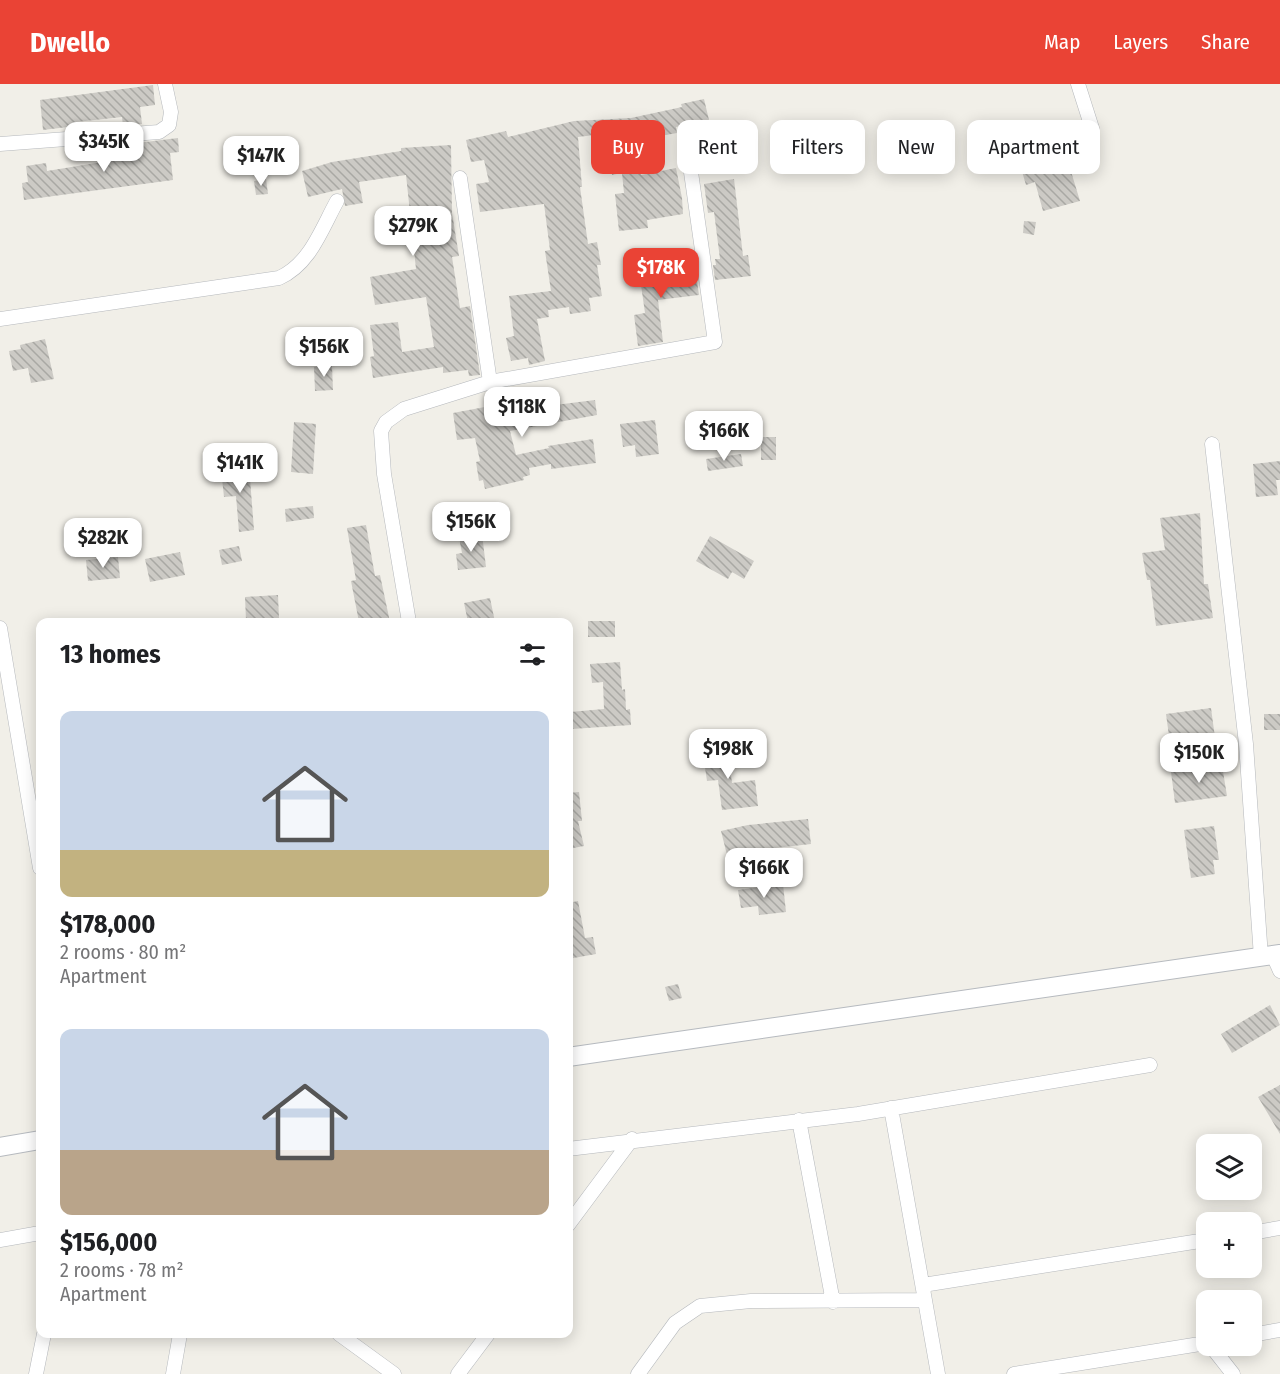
<!DOCTYPE html>
<html lang="en">
<head>
<meta charset="utf-8">
<style>
  body { margin:0; font-family:"Fira Sans Condensed",sans-serif; background:#f6f6f6; color:#202124; height:100vh; display:flex; flex-direction:column; font-size:22px; white-space:nowrap }
  * { box-sizing:border-box; margin:0 }
  p { font-size:20px; color:#757577 }
  .icon { flex:none; width:33px; height:33px; fill:none; stroke:currentColor; stroke-width:2; stroke-linecap:round; stroke-linejoin:round }
  .map { position:relative; flex:1; overflow:hidden }
  .sheet { position:absolute; left:36px; top:534px; width:537px; height:720px; display:flex; flex-direction:column; background:#fff; border-radius:12px; box-shadow:0 3px 15px #0003 }
  .sheet>* { flex:none }
  .top-card { position:absolute; left:591px; top:36px; width:570px; height:54px; display:flex; gap:12px }
  .buttons { position:absolute; left:1196px; top:1050px; display:grid; gap:12px }
  .buttons a { display:grid; place-items:center; width:66px; height:66px; border-radius:12px; background:#fff; box-shadow:0 3px 15px #0003; font-size:30px }
  .price { position:absolute; translate:-50% -51px; padding:0 14px; border-radius:12px; background:#fff; color:#222; font-size:20px; line-height:39px; filter:drop-shadow(0 2px 3px #0008) }
  .price::after { content:''; position:absolute; left:50%; top:36px; width:18px; height:14px; margin-left:-9px; background:inherit; clip-path:polygon(0 0,100% 0,50% 100%) }
  .price.selected { background:#ea4335; color:#fff }
  ul { padding:0; list-style:none }
  li { display:grid; align-content:center; gap:12px; height:318px; padding:0 24px }
  li span { display:grid; place-items:center; height:186px; border-radius:12px; color:#555 }
  li>.icon { margin-inline-start:auto }
  span .icon { width:108px; height:108px; fill:#fffc; stroke-width:1 }
  li b { font-size:26px }
  h2 { display:flex; justify-content:space-between; align-items:center; height:72px; padding:0 24px; font-size:26px }
  .tag { padding:0 21px; border-radius:12px; background:#fff; box-shadow:0 3px 15px #0003; font-size:21px; line-height:54px }
  .tag.selected { background:#ea4335; color:#fff }
  header { display:flex; align-items:center; gap:36px; box-sizing:border-box; height:84px; padding:0 30px; background:#ea4335; color:#fff }
  header strong { font-size:28px }
  nav { display:flex; gap:33px; margin-inline-start:auto; font-size:21px }
  .map>svg:first-child { display:block }
  .building { fill:url(#building-back-hatch) }
  .lines { fill:none; stroke-linecap:round; stroke-linejoin:round }
  .street-casing { stroke:#b5b8bc; stroke-width:15 }
  .secondary-casing { stroke:#b6babf; stroke-width:20 }
  .street { stroke:#fff; stroke-width:14 }
  .secondary { stroke:#fff; stroke-width:18 }
</style>
</head>
<body>
<header>
<strong>Dwello</strong>
<nav><a>Map</a><a>Layers</a><a>Share</a></nav>
</header>
<div class="map">
<svg width="1280" height="1290" viewBox="0 0 1280 1290">
  <defs>
    <pattern id="building-back-hatch" width="6" height="6" patternUnits="userSpaceOnUse" patternTransform="scale(1.5)"><rect width="6" height="6" fill="#cccac5"/><path d="M-1 5l2 2M0 0l6 6M5-1l2 2" fill="none" stroke="#a9a8a4"/></pattern>
  </defs>
  <rect width="100%" height="100%" fill="#f1efe8"/>
  <path class="building" d="M153,1L155,21L140,23L142,40L123,42L122,33L76,38V42L43,46L40,16Z
    M704,15L709,36L676,43L677,49L638,56L641,91L676,84L682,114L683,130L647,136L648,144L619,147L615,110L624,109L622,89L612,91L608,52L603,53L602,50L578,53L582,103H580L588,160L597,158L601,181H597L602,212L589,214L591,227L570,230L569,223L548,226L549,233L537,235L545,277L529,281L528,274L511,277L506,254L514,252L509,212L551,207L545,167L550,166L544,120L480,128L476,100L489,98L484,76L471,78L466,56L506,47L508,53L574,37L631,34L682,23L681,20Z
    M178,54L179,68L170,69L173,96L24,116L22,99L28,98L26,82L46,79L47,87L139,72L137,59Z
    M451,61L452,129L459,172L452,173L460,224L470,222L480,291L469,292L468,286L443,289V283L373,294L370,273L374,272L370,241L398,238L402,268L434,263L426,213L375,221L370,193L416,185L406,91L359,98L363,119L345,122L342,105L308,113L302,87L332,78L401,67V64Z
    M1066,71L1080,117L1043,127L1035,98L1026,101L1021,84Z
    M266,95L268,110L256,111L254,97Z
    M734,95L743,172L748,171L751,192L715,196L713,181H716L715,175H720L714,128L708,129L704,100Z
    M1024,137L1036,138L1034,151L1023,149Z
    M658,184V188L695,184L699,211L658,216L663,258L638,262L634,231L645,229L639,187Z
    M45,255L54,295L31,299L28,284L13,287L9,267L21,265L20,261Z
    M332,282L333,306L315,307L314,283Z
    M553,310L555,321L595,316L597,331L510,347L516,371L549,364L548,362L593,355L596,379L551,385V380L529,384L530,391L523,393L524,396L485,405L483,396L479,397L476,378L480,377L475,354L457,356L453,329Z
    M655,336L659,370L636,373L635,361L623,363L620,340Z
    M294,338L316,340L313,390L291,388Z
    M761,353H776V376H761Z
    M741,370L743,382L708,387L706,375Z
    M1280,377V396H1276L1278,411L1256,413L1253,380Z
    M249,382L254,446L239,448L236,412L224,413L221,385Z
    M313,422L314,434L286,438L285,425Z
    M1200,429L1204,500H1208L1213,534L1156,542L1150,496H1147L1142,469L1165,466L1160,434Z
    M366,441L375,492L380,491L390,538H359L351,497L356,496L347,444Z
    M482,450L486,483L458,486L456,470L462,469L459,453Z
    M710,452L754,477L744,495L732,488L728,495L696,477Z
    M239,462L242,477L222,481L219,466Z
    M180,468L185,491L150,498L145,475Z
    M118,473L120,494L88,497L86,476Z
    M278,511L279,534L246,536L245,513Z
    M490,514L495,538H468L464,519Z
    M588,537H615V553H588Z
    M620,578L622,606L625,605L626,626L630,625L631,641L572,645L570,628L604,625L603,598L592,599L590,580Z
    M1211,624L1216,661L1171,667L1166,630Z
    M1264,630H1280V646H1264Z
    M727,660L732,699L755,696L758,722L722,726L718,696L707,697L702,663Z
    M1222,681L1227,712L1175,719L1171,688Z
    M579,708L582,737H578L584,762L568,765V709Z
    M808,735L811,760L758,766V764L727,771L721,747L748,741Z
    M1214,742L1219,776H1213L1215,790L1191,794L1184,746Z
    M783,800L786,828L759,831L758,822L741,824L738,806Z
    M578,817L585,854L593,853L596,870L568,875V819Z
    M678,900L682,914L669,917L665,903Z
    M1270,921L1280,941L1232,969L1221,950Z
    M1280,1001V1050L1258,1013Z"/>
  <g class="lines">
    <defs>
      <path id="street" d="M1078,0L1092,44
        M0,60L159,48L169,41L171,28L165,0
        M460,94L490,298
        M0,235L279,194C310,180 321,146 337,117
        M1212,360L1246,660L1261,873
        M409,538L384,390L381,347L386,338L404,325L490,298L715,258L688,67
        M0,544L40,784
        M1273,871L1280,887
        M891,1024L938,1290
        M799,1036L833,1218
        M568,1065L858,1030L1150,981
        M568,1141L632,1055
        M1251,1149L1280,1144
        M0,1156L40,1149
        M923,1201L1206,1156
        M339,1250L394,1290
        M1251,1251L1280,1246
        M1211,1262L1233,1290
        M36,1290L44,1250
        M173,1290L180,1250
        M458,1290L488,1250
        M638,1290L675,1239L700,1222L751,1217L925,1216
        M1014,1290L1206,1259"/>
      <path id="secondary" d="M568,973L1280,870
        M0,1063L40,1056"/>
    </defs>
    <use href="#street" class="street-casing"/>
    <use href="#secondary" class="secondary-casing"/>
    <use href="#street" class="street"/>
    <use href="#secondary" class="secondary"/>
  </g>
</svg>
<div class="buttons">
<a><svg class="icon" aria-label="layers" viewBox="0 0 24 24"><path d="M12 4l9 5-9 5-9-5zM3 14l9 5 9-5"/></svg></a>
<a>+</a>
<a>−</a>
</div>
<b class="price" style="left:104px;top:89px">$345K</b>
<b class="price" style="left:261px;top:103px">$147K</b>
<b class="price" style="left:413px;top:173px">$279K</b>
<b class="price selected" style="left:661px;top:215px">$178K</b>
<b class="price" style="left:324px;top:294px">$156K</b>
<b class="price" style="left:522px;top:354px">$118K</b>
<b class="price" style="left:724px;top:378px">$166K</b>
<b class="price" style="left:240px;top:410px">$141K</b>
<b class="price" style="left:471px;top:469px">$156K</b>
<b class="price" style="left:103px;top:485px">$282K</b>
<b class="price" style="left:728px;top:696px">$198K</b>
<b class="price" style="left:1199px;top:700px">$150K</b>
<b class="price" style="left:764px;top:815px">$166K</b>
<div class="top-card">
<a class="tag selected">Buy</a>
<a class="tag">Rent</a>
<a class="tag">Filters</a>
<a class="tag">New</a>
<a class="tag">Apartment</a>
</div>
<section class="sheet">
<h2>13 homes<svg class="icon" aria-label="filters" viewBox="0 0 24 24"><path d="M4 7h16M4 17h16"/><circle cx="9" cy="7" r="2"/><circle cx="15" cy="17" r="2"/></svg></h2>
<ul>
<li><span style="background:linear-gradient(#c9d6e8 75%,#c2b280 0)"><svg class="icon" aria-label="home" viewBox="0 0 24 24"><path d="M3 11l9-7 9 7M6 9v11h12V9"/></svg></span><div><b>$178,000</b><p>2 rooms · 80 m²</p><p>Apartment</p></div></li>
<li><span style="background:linear-gradient(#c9d6e8 65%,#b9a48a 0)"><svg class="icon" aria-label="home" viewBox="0 0 24 24"><path d="M3 11l9-7 9 7M6 9v11h12V9"/></svg></span><div><b>$156,000</b><p>2 rooms · 78 m²</p><p>Apartment</p></div></li>
</ul>
</section>
</div>
</body>
</html>
